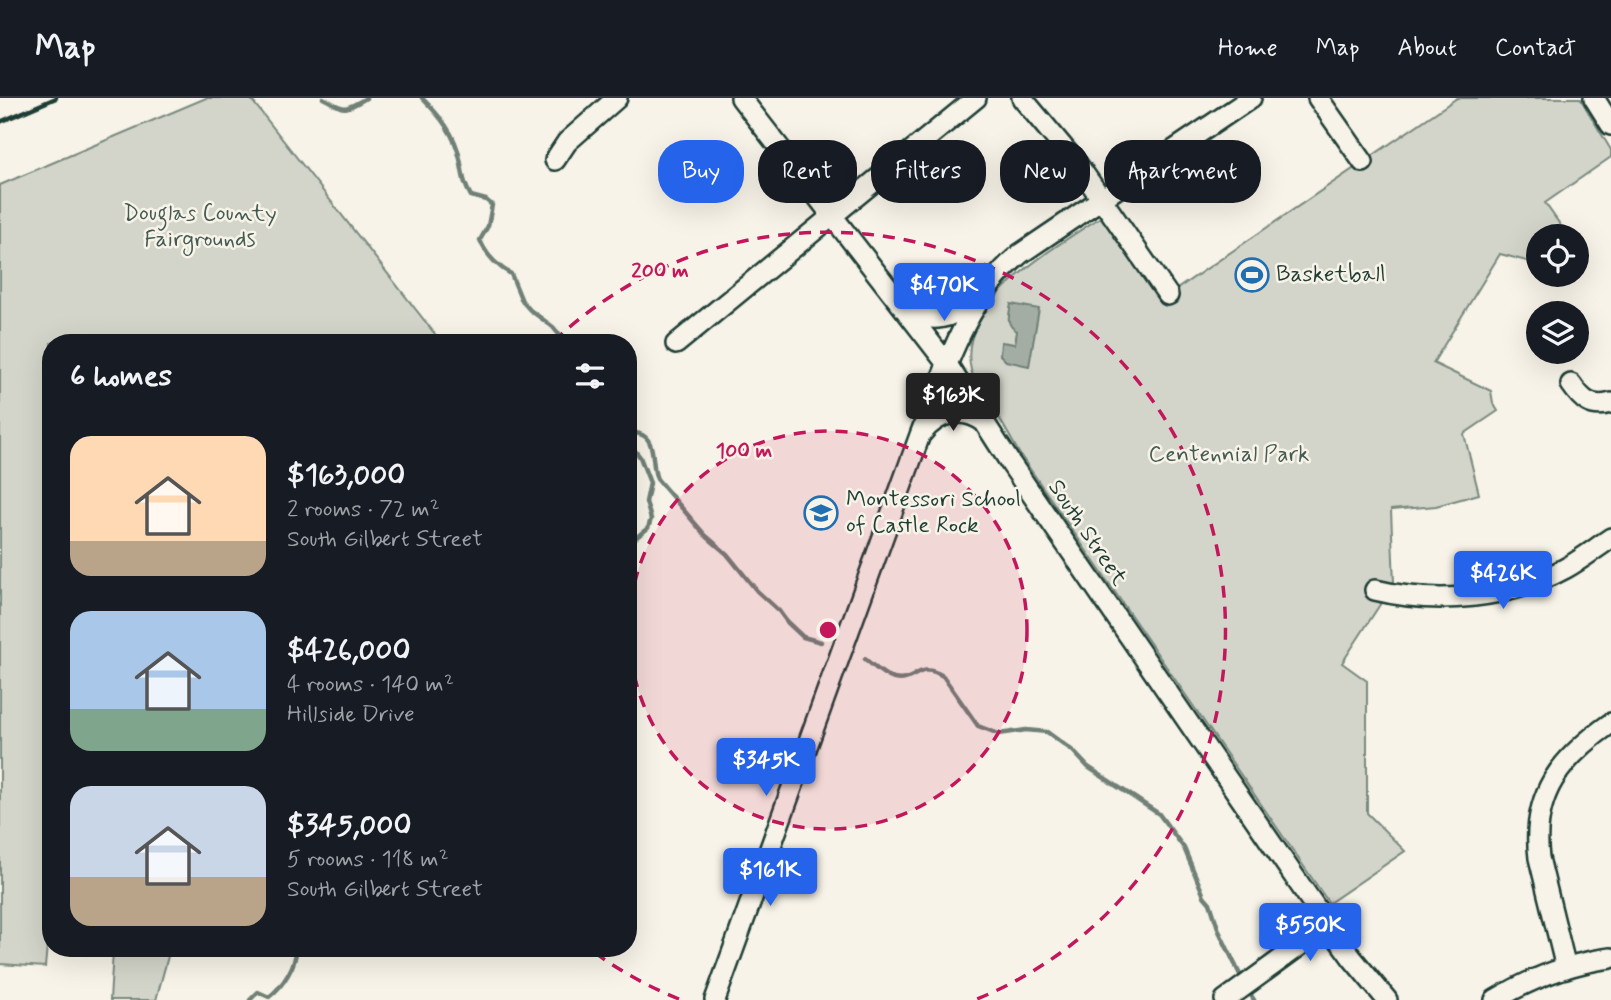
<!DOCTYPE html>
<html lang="en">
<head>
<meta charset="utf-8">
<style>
  body { margin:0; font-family:Mynerve,sans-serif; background:#242831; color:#f1f3f6; height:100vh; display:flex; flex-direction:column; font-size:26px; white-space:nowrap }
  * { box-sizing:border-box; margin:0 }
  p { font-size:23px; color:#9ea1a6 }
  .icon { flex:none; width:38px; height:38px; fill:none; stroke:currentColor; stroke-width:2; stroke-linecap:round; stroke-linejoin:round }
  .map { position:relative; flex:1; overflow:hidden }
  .side { position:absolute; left:42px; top:236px; width:595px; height:623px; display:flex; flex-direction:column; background:#171b24; border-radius:28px; box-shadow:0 7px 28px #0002 }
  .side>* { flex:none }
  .hud { position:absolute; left:658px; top:42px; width:665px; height:63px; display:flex; gap:14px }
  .fabs { position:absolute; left:1526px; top:126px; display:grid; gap:14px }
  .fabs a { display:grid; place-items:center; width:63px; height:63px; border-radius:50%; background:#171b24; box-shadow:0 7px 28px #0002; font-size:35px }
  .price { position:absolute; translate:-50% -60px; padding:0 16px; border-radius:7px; background:#2563eb; color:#fff; font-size:23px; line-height:46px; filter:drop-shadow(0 2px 4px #0008) }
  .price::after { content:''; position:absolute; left:50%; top:42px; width:21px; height:16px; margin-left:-10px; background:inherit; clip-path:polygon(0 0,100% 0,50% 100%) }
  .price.current { background:#222; color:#fff }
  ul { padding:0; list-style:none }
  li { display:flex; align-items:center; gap:21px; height:175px; padding:0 28px }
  li span { display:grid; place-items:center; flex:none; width:196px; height:140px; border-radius:21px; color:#555 }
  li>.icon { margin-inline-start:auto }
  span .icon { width:84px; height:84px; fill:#fffc; stroke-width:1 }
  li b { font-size:30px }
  h2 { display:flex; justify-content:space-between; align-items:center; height:84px; padding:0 28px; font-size:30px }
  .pill { padding:0 24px; border-radius:28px; background:#171b24; box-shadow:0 7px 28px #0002; font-size:24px; line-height:63px }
  .pill.current { background:#2563eb; color:#fff }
  header { display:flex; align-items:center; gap:42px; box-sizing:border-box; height:98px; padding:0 35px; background:#171b24; border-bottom:2px solid #363941 }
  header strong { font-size:33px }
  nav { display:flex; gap:38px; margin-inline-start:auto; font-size:24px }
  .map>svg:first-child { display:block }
  .green { fill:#d3d5ca; stroke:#79897f; stroke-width:2 }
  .water { fill:#a4ada3; stroke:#6f8077; stroke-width:2 }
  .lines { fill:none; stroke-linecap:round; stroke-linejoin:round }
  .stream { stroke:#6f8077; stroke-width:4.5 }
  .minor-casing { stroke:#1f3d34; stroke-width:24 }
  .minor { stroke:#f7f3e8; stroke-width:19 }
  .rail { stroke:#1f3d34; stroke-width:4.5 }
  .ring { fill:none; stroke:#c2185b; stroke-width:3.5; stroke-dasharray:12 9 }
  .labels { text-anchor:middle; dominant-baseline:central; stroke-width:5; stroke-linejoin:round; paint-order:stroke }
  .park-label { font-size:23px; fill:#435b52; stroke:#f7f3e8 }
  .poi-label { font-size:23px; fill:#1f3d34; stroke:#f7f3e8; text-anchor:start }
  .street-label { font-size:23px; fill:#1f3d34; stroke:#f7f3e8 }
  .centre { fill:#c2185b; stroke:#f7f3e8; stroke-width:3.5 }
  .ring-label { font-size:21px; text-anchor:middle; font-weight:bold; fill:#c2185b; stroke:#f7f3e8; stroke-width:5; stroke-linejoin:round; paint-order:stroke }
</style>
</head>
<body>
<header>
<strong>Map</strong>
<nav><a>Home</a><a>Map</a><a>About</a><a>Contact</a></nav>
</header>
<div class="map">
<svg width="1611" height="902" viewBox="0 0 1611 902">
  <rect width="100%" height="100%" fill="#f7f3e8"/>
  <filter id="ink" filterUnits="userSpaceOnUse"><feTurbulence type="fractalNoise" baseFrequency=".0143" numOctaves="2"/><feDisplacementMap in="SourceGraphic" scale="14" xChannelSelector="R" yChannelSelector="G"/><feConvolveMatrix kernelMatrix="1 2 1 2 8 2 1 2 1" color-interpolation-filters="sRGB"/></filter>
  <g filter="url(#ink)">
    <path class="green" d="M206,0H250L442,245H51V848H47L45,869L0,866V87Z
      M1457,0H1580L1611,52V59L1545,105L1568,138H1538V166L1500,156L1433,265L1491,293L1493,305L1498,313L1464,336L1479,396L1436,408L1391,412L1394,485L1342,565L1367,583V715L1405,753L1329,805L1019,355C1012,342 1005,330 998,318C988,303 976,289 971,272C954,202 1064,145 1111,112L1168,197Z
      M82,851H170L156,902H110L113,853Z"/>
    <path class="water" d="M1011,206L1039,211L1029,268L1006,263L1000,257L1001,244L1015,246L1017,233C1005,227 1009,217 1011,206Z"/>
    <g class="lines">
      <path class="stream" d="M323,0C345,11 341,15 366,0
        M422,0C440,18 455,36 460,61C463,75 463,85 471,98L486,102L492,107L488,128L480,142C486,157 497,168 511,176L522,203L530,212L553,229L566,245
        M628,333C633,335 640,335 644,338C656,346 651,368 657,381L705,437L727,456L757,493L779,513L787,524L803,539L821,544
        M628,344L640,359L650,385L646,404L651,421L648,430L628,446
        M865,561C874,568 883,578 894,581C916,586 917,562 943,578L978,628L999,636L1026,632L1047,634L1073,653L1088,669L1159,716L1184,750L1204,798L1210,805L1219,833L1243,883
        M1247,891L1254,902
        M250,902L258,894L269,899C282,889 297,867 296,850"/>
      <defs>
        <path id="minor" d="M741,0L947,266L1011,366L1320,816L1352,860L1387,902
          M1022,0L1078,67L1168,197
          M1318,0L1363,64
          M1594,0L1611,27
          M555,62L567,44L617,0
          M907,212C935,228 951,218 976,204
          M676,246L976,0
          M1571,286C1582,302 1591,311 1611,305
          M922,335C938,314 963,308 984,324
          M1375,492C1436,507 1510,501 1566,470C1582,461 1596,450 1611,440
          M1566,870L1539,760C1531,696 1561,660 1611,625
          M715,902L920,337C945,272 965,202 1020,156L1251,0
          M1225,902L1328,827
          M1495,902C1530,881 1570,865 1611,860"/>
      </defs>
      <use href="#minor" class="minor-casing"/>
      <use href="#minor" class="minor"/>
      <path class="rail" d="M0,24L56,0"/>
    </g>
  </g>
  <circle cx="828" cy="532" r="199" fill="#c2185b" fill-opacity=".12"/>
  <g class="ring">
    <circle cx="828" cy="532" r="199"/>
    <path d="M679 901A398 398 0 0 1 591 852M554 243A398 398 0 1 1 977 901"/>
  </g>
  <defs>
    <symbol id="stadium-ring" viewBox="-11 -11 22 22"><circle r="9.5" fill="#f7f3e8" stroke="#1f6fb2" stroke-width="1.5"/><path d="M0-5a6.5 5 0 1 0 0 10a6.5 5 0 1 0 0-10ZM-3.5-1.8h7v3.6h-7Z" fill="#1f6fb2"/></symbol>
    <symbol id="school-ring" viewBox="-11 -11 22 22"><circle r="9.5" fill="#f7f3e8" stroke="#1f6fb2" stroke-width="1.5"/><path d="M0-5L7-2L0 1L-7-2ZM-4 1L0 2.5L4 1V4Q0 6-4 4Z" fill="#1f6fb2"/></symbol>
  </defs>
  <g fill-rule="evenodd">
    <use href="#stadium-ring" x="1233" y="158" width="38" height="38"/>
    <use href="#school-ring" x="802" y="396" width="38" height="38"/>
  </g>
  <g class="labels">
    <g class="park-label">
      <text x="200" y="116">Douglas County<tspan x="200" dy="26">Fairgrounds</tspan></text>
      <text x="1229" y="357">Centennial Park</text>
    </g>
    <g class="poi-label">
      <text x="1276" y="177">Basketball</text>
      <text x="846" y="402">Montessori School<tspan x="846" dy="26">of Castle Rock</tspan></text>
    </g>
    <g class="street-label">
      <text transform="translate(1087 435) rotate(56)">South Street</text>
    </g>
  </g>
  <circle cx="828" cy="532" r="10" class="centre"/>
  <g class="ring-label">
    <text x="660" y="179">200 m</text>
    <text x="744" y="359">100 m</text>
  </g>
</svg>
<div class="fabs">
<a><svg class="icon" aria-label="locate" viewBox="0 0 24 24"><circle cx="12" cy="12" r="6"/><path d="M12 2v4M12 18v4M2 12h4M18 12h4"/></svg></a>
<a><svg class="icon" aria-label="layers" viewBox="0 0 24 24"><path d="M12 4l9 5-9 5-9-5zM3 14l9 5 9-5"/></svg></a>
</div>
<b class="price" style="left:944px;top:225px">$470K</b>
<b class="price current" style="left:953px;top:335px">$163K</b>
<b class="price" style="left:1503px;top:513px">$426K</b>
<b class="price" style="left:766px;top:700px">$345K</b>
<b class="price" style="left:770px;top:810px">$161K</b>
<b class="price" style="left:1310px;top:865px">$550K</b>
<div class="hud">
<a class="pill current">Buy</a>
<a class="pill">Rent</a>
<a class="pill">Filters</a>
<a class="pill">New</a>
<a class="pill">Apartment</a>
</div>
<section class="side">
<h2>6 homes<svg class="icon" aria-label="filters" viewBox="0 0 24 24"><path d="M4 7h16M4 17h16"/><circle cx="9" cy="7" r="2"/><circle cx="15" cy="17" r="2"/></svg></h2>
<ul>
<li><span style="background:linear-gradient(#ffd9b3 75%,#b9a48a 0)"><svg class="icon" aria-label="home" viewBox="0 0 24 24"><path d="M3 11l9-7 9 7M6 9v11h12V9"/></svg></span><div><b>$163,000</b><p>2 rooms · 72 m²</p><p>South Gilbert Street</p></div></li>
<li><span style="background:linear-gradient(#a9c7e8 70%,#7fa58c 0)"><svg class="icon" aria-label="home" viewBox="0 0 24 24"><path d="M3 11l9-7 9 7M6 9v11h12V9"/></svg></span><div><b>$426,000</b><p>4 rooms · 140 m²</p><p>Hillside Drive</p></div></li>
<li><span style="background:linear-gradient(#c9d6e8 65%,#b9a48a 0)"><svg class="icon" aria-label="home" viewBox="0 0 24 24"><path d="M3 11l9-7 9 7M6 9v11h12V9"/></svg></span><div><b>$345,000</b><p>5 rooms · 118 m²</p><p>South Gilbert Street</p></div></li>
</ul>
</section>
</div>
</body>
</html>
